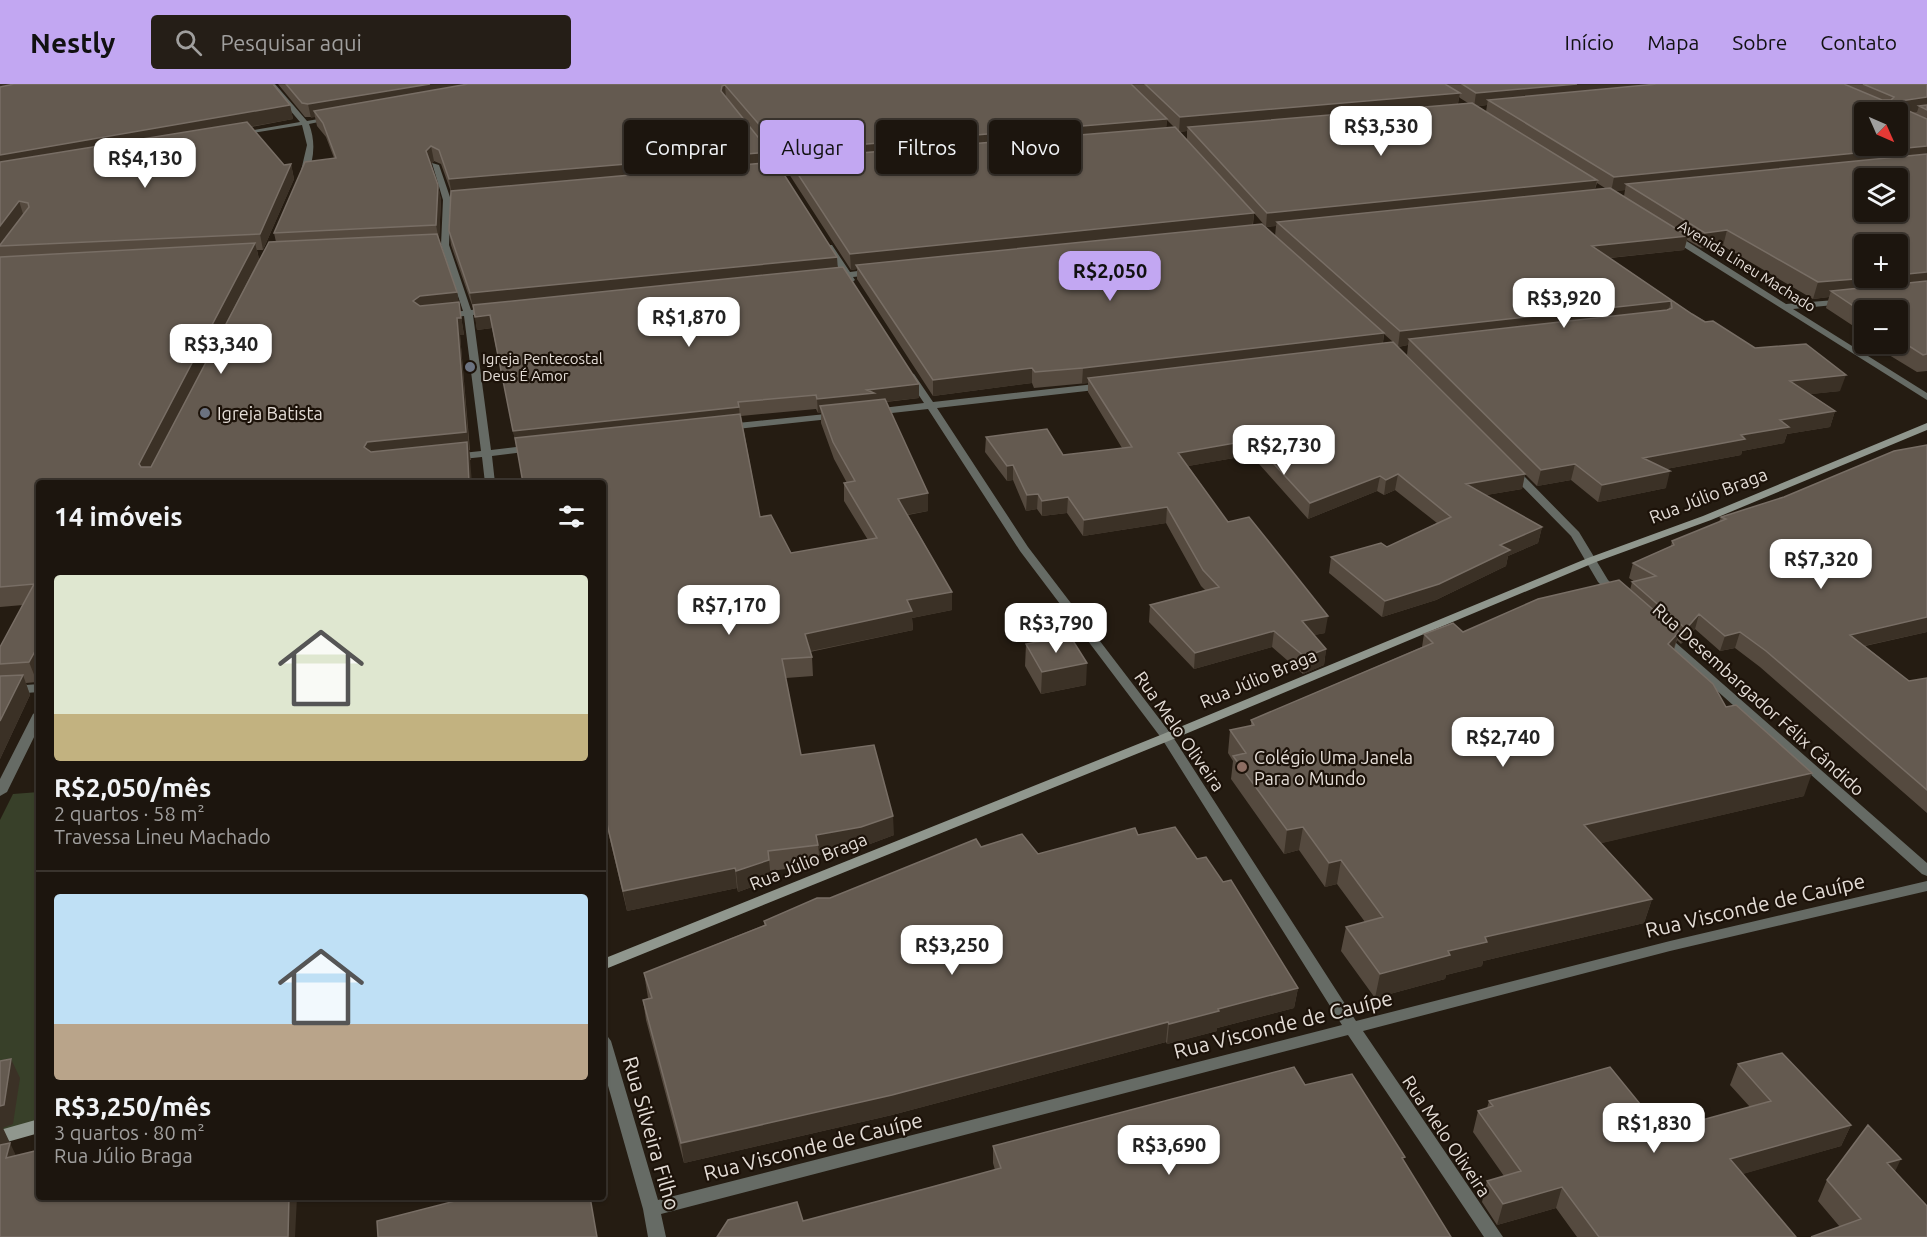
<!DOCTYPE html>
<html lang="pt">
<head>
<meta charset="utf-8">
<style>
  body { margin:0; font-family:Ubuntu,sans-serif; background:#251e17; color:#f1f3f6; height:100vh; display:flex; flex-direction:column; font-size:22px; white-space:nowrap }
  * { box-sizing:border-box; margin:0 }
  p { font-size:20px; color:#a09f9e }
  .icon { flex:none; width:33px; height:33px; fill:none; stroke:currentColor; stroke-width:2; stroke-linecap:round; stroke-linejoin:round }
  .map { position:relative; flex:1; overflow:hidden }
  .side { position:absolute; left:36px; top:396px; width:570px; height:720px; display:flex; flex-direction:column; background:#1c150e; border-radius:6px; box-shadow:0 2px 4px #0004,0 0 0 2px #3a342e }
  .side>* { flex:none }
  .hud { position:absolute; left:624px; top:36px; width:570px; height:54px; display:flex; gap:12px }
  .needle { width:39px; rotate:135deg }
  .controls { position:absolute; left:1854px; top:18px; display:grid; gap:12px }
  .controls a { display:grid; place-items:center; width:54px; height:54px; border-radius:6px; background:#1c150e; box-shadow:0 2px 4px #0004,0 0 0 2px #3a342e; font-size:30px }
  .price { position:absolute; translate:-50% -51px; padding:0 14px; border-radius:12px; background:#fff; color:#222; font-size:20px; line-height:39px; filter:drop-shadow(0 2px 3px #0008) }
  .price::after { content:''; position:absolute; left:50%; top:36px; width:18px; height:14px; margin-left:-9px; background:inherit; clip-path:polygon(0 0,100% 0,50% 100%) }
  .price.on { background:#c2a7f2; color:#111 }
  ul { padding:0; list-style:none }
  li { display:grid; align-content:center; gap:12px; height:318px; padding:0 18px }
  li+li { border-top:2px solid #3a342e }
  li span { display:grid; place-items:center; height:186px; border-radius:6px; color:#555 }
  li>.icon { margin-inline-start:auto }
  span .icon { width:108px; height:108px; fill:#fffc; stroke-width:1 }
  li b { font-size:26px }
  h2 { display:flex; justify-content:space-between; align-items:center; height:72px; padding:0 18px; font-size:26px }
  .pill { padding:0 21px; border-radius:6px; background:#1c150e; box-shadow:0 2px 4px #0004,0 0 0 2px #3a342e; font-size:21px; line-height:54px }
  .pill.on { background:#c2a7f2; color:#111 }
  header { display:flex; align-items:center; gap:36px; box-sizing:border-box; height:84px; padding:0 30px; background:#c2a7f2; color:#111 }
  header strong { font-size:28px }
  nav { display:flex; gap:33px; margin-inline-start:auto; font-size:21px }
  .search { width:420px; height:54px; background:#251e17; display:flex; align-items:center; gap:15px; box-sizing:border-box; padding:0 21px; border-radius:6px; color:#a09f9e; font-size:22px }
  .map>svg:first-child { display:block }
  .green { fill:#384029 }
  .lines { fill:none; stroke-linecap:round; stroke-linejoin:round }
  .street { fill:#666b65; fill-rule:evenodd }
  .secondary { fill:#90978e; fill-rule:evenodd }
  .wall { fill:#554a3f; fill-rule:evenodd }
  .shaded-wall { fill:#3b3126 }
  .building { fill:#645a50; stroke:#786e65; stroke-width:1.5; fill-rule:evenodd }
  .worship-dot { fill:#6b7280; stroke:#1c1209; stroke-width:2 }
  .education-dot { fill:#8d6e63; stroke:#1c1209; stroke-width:2 }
  .labels { text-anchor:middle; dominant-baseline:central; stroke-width:4.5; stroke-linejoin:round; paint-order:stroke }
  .far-street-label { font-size:15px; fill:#e4ddd7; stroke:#1c1209 }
  .far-poi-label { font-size:15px; fill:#e4ddd7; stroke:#1c1209; text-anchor:start }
  .poi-label { font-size:18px; fill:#e4ddd7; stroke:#1c1209; text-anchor:start }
  .street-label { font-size:18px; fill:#e4ddd7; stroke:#1c1209 }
  .near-street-label { font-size:21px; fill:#e4ddd7; stroke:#1c1209 }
</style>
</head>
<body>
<header>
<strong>Nestly</strong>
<div class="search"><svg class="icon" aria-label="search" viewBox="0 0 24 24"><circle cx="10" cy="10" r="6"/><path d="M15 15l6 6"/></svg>Pesquisar aqui</div>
<nav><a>Início</a><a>Mapa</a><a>Sobre</a><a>Contato</a></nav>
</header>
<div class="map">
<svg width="1927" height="1153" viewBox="0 0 1927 1153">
  <rect width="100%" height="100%" fill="#251c12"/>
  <path class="green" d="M39,708V1037L0,1048V736L13,710Z"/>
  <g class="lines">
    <path class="street" d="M268,0H275L307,37L330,33L333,35L309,40C316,58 314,75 307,93L300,91L307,61L302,41L241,51L237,49L300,38Z
      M432,79L439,81L451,116L449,161L471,226L491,223L495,226L491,229L473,231L491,366L532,361L537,364L532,367L492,372L495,399H485L482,373L453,376L448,373L453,370L481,367L464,232L446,234L442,231L446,228L463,227L441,161L443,116Z
      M804,81L808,83L807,85L765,89L761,87L765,85Z
      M1671,151H1677L1786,220L1847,215V219L1844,220L1793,225L1927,309V316L1671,155Z
      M826,161H832L850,188L873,185L877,188L873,191L853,193L855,196L851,199L845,193L831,194V190L842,189L825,163Z
      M911,289L914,290L933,318L1104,299L1109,302L1104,305L937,324L1028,463L1171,650L1356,937L1670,857L1927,797V807L1670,867L1363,947L1503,1153H1484L1348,951L661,1130L666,1153H648L643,1125L603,984V951L608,953L611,957L658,1116L1342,941L1162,655L1020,467L928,325L874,331L869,328L874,325L924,319L906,292Z
      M836,329L841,332L839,334L728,346L723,343L728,340Z
      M1513,384L1517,385L1579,448L1608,496L1621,509L1619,511H1611L1598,498L1571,452L1509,389L1508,387Z
      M1663,549L1667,551L1927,779V792L1922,790L1659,555L1657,553Z
      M39,600V608L0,611V603Z
      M39,626V643L7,708L0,712V695L33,630Z"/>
    <path class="secondary" d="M1927,339V346L1711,436L1596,478L1171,656L603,886V875L1163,650L1588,474L1703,432Z
      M39,1035V1049L0,1060V1046Z"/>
  </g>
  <path class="wall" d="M0,0L290,21L293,35L251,43L284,81L291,80L294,95L263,166H257L259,175L276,158L274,149L334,74L326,53L317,42L315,33H305L278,0H1927V287L1917,288L1871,260H1898V226H1864V249L1826,224L1829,213L1813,215L1723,162L1701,164L1687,156L1684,166L1610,174L1692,230L1755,264L1840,307L1810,310L1835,327L1830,343L1787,350L1784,359L1742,367L1741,371L1666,385V404L1598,418L1571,396L1537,402L1525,390L1522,405L1486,411L1542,443L1538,459L1508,472L1506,482L1436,516L1382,533L1329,489L1331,473L1387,463L1437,439L1395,406L1384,411L1377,407L1308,435L1251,371L1188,382L1228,438L1325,549L1314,551L1326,565L1324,581L1303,590L1272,563L1194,585L1149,538L1150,521L1205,506L1201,502L1166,439L1083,452L1067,429L1042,432L1037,425L1026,427L1013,396L1007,397L985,368L986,353L1063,371L1122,364L1088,308V299L1034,304L1032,299L933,312L857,195V185L851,186L789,90L788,81L783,82L735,25L838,183L919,300V314L886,318L928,427L908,431L952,508V526L912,534L913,546L810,568L812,573L813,592L786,594L801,671L894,751L862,763L819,771V781L770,787L771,796L738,808L737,804L627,827L607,743L603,744V399L516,361L492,244L477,246L474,223L473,224L451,161L449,147L451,108L441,80L434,77L431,80L438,101L441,116L439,155L457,208L464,251H460L470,366H469L471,376L39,399V594L37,598L26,599L30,611L0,675V563L23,521L0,523ZM1459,13L1460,14L1468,19L1458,20ZM1487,21L1486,28L1477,22H1480ZM1167,36L1174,43L1166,44ZM1187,47V56L1179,48ZM1597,99L1605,104L1595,105ZM1625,106L1624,112L1615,107ZM1254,129L1266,143L1276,142L1275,152L1253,141ZM1384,250L1393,258L1383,259ZM1408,261L1407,271L1489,354L1398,263ZM816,325L818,329H821V339L834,375L847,399H844V417L868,456L791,469L760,433L741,332Z
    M1927,361V548L1865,562L1909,597L1927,594V729L1760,583L1735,564L1720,567L1695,545L1681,560L1677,556L1674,566L1804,712L1601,759L1652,815L1644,839L1483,877L1482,882L1446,891L1445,895L1375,914L1341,867L1346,843L1365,838L1337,800L1325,803L1299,766L1284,770L1231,695L1233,677L1228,669L1230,646L1251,642V636L1422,563L1424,550L1463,548L1630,506L1632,498H1635L1629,494L1633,479L1671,462L1672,457L1719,438L1721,433L1784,413Z
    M1026,560L1086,601L1041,610L1025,582Z
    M1138,751L1197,775L1298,904L1294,924L1217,944V947L1167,960L1166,958L892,1031L684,1079L646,936L643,916L648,914L644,889L764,841V837L981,763L1038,770Z
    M1738,980L1851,1041L1841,1062L1742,1090L1796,1153H1577L1556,1124L1497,1141L1482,1118L1487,1097L1504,1092L1473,1048L1478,1027L1487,1024L1489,1017L1662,1047L1750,1023L1730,1001Z
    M1305,1001L1405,1073L803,1137L995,1086L993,1079V1062Z
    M1895,1088L1927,1122L1840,1143L1818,1117L1827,1096Z"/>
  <path class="shaded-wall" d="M0,0H59L0,9Z
    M430,0H516L314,27L315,33L311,34L308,20Z
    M1577,0H1732L1488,16L1487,21L1474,23L1476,9Z
    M725,1L726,15L721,7L722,2Z
    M1460,9L1457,23L1188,43L1187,47L1179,48L1180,33Z
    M1927,13V26L1919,22L1917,28L1898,31L1900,17Z
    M290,21L293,35L0,87V71Z
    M1167,35L1166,49L788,75V81L783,82L782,67Z
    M431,62L434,77L429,82L426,67Z
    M1927,62V76L1626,100L1625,106L1611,108L1614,93Z
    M770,68L771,83L452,111L449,95Z
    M291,80L294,95L263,166L260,150Z
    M1597,96L1594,109L1277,138L1276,142L1266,143L1267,129Z
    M438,101L441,116L439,157L436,141Z
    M19,117L24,133L0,162V142Z
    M1254,129L1252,144L856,181L857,185L851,186L850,170Z
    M1727,146L1723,162L1701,164L1705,149Z
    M1688,152L1684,166L1589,176L1592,162Z
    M255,159L259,175L145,398L139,380Z
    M837,173L838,187L473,224L470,209Z
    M1927,188V203L1831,207L1829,213L1813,215L1818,198L1868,194H1898V191Z
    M457,208L464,251H460L472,399L371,377L364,363L423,229L413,217L420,212Z
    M1671,217L1667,232L1409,255L1408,261L1398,263L1400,247Z
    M490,231L492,244L477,246L475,233Z
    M1384,249L1382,264L1088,294V299L1082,300L1083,284Z
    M1032,284V299L933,312V296Z
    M1846,291L1840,307L1785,313L1790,297Z
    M919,300V314L874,319L820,322L821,329H818L817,315L867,306Z
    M739,323L740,337L516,361L513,347Z
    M1835,327L1830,343L1787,350L1784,359L1742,367L1741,371L1639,390L1643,374L1741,351L1780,336Z
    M1252,356L1251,371L1177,384L1178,369Z
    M1575,380L1571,396L1537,402L1541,386Z
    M1013,381V396L1007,397V382Z
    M1670,387L1666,404L1598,418L1602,401Z
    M1398,390L1395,406L1384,411L1386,396Z
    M1525,390L1522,405L1463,415L1466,400Z
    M1380,392L1377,407L1308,435L1310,419Z
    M928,409V427L899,432L898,415Z
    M1038,410L1037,425L1026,427L1027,411Z
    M1068,413L1067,429L1042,432V417Z
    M1167,423L1166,439L1083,452L1084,436Z
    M1542,443L1538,459L1508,472L1506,482L1436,516L1382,533L1385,517L1500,461Z
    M952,508V526L912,534L913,546L806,568L805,550L907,516Z
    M1699,530L1695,545L1681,560L1686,545Z
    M1328,532L1325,549L1300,554L1302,537Z
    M1927,533V548L1845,566L1850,551Z
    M1274,547L1272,563L1194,585L1195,569Z
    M1679,548L1672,570L1668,560Z
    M1740,548L1735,564L1720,567L1725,552Z
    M39,560V594L37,598L29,578Z
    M1326,565L1324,581L1303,590L1305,573Z
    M1087,579L1086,601L1041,610L1042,588Z
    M23,591L30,611L0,675V637Z
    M1812,689L1804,712L1577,765L1584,741Z
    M603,723L607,743L603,744Z
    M893,732L894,751L862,763L819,771L818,761L816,751Z
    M1303,743L1299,766L1284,770L1287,746Z
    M769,776L771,796L738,808L736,787Z
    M1341,776L1337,800L1325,803L1329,779Z
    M735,784L737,804L627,827L623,807Z
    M1652,815L1644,839L1483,877L1482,882L1446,891L1445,895L1375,914L1380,890L1448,867L1485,853Z
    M1298,904L1294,924L1217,944V947L1167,960L1169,940L1218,925Z
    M1168,938L1166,958L892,1031L684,1079L681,1059Z
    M11,975L20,994L13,1040L3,1044L19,1078L15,1093L0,1066V1022Z
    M1851,1041L1841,1062L1722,1096L1730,1075Z
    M1901,1075L1891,1096L1887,1079Z
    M1562,1103L1556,1124L1497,1141L1503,1120Z
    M289,1113H297L295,1153H288Z"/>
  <path class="building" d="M14,0H273L290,21L0,71V3Z
    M286,0H430L308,20L302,19Z
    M468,0H1131L1167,35L782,67L725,1L722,2L721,7L770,68L449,95L439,66L431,62L426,67L438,101L436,141L274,149L305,78L336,74L323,39L314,27Z
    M1145,0H1445L1460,9L1180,33Z
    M1462,0H1577L1476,9Z
    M1657,0H1844L1882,16H1891L1894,13L1863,0H1927V13L1900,17L1902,24L1927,35V62L1614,93L1488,16ZM1864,28H1898V62H1864Z
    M1472,19L1597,96L1267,129L1188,43Z
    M1927,21V26L1919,22Z
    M247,38L284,81L291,80L260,150L0,162V161L29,123L28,119L19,117L0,142V78Z
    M1175,43L1254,129L850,170L788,75Z
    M1927,70V188L1898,191V160H1864V194H1868L1818,198L1727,146L1705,149L1626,100ZM1864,94H1898V128H1864Z
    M776,78L837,173L470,209L449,147L451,107Z
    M1610,104L1688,152L1592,162L1692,230L1705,238L1713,237L1755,264L1806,260L1846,291L1790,297L1835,327L1780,336L1789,343L1741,351L1745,355L1643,374L1670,387L1602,401L1575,380L1541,386L1409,255L1667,226L1672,224L1671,217L1400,247L1277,138Z
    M1262,140L1384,249L1083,284L1035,288L1032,284L933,296L856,181Z
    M437,150L457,208L420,212L413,217L420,222L459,218L461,234H457L466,348L367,358L364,363L371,368L467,358L469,399H39V560L29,578L0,580V563L34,500L0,503V173L255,159L139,380L141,383H151L269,158Z
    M843,183L919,300L867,306L874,309L817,315L816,311L738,318L739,323L513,347L490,231L475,233L473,221Z
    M1927,197V270L1923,271L1898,255V226H1864V229L1831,207Z
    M1393,258L1525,390L1466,400L1542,443L1500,461L1510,466L1439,500L1385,517L1331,473L1381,459L1387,463L1451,433L1398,390L1386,396L1380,392L1310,419L1252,356L1178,369L1228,438L1249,433L1328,532L1302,537L1326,565L1305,573L1274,547L1195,569L1150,521L1219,503L1203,486L1167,423L1084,436L1068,413L1042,417L1038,410L1027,411L1013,381L1007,382L986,353L1047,345L1063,371L1132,363L1088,294Z
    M885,315L928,409L898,415L952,508L907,516L912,527L805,550L812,573L782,575L801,671L874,661L893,732L861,743L816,751L818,761L768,767L769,776L736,787L735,784L623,807L603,723V399H523L515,354L740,330L760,433L771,431L791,469L877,454L844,399L855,397L833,358L820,322Z
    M1927,361V533L1850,551L1909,597L1927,594V706L1766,567L1740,548L1725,552L1699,530L1686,545L1632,498L1656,492L1633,479L1674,461L1672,457L1726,435L1721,433L1784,413L1894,367Z
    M1619,496L1679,548L1668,560L1713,600L1726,623L1736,621L1812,689L1584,741L1652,815L1485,853L1487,858L1448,867L1450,871L1380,890L1346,843L1383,833L1341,776L1329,779L1303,743L1287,746L1233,672L1246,669L1230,646L1254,641L1251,636L1433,559L1424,550L1453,539L1463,548L1538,515Z
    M1070,552L1087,579L1042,588L1026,560Z
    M23,591L0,637V592Z
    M1175,743L1197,775L1206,773L1223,798L1231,796L1298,904L1218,925L1219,927L1169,940L1168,938L892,1011L681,1059L643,916L652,914L644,889L766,841L764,837L817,814H830L976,755L981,763L1022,750L1038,770L1135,744L1138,751Z
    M1782,969L1851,1041L1730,1075L1796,1153H1599L1562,1103L1503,1120L1487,1097L1521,1087L1478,1027L1493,1022L1489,1017L1610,983L1662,1047L1771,1017L1738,980Z
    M11,975L4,1021L0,1022V977Z
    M1294,983L1305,1001L1352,990L1405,1073L1402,1074L1451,1153H717L728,1136L797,1118L803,1137L928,1104L1001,1084L993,1062Z
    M1868,1041L1901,1075L1887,1079L1927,1122V1153H1811L1861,1135L1827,1096Z
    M10,1059L6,1074L39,1066V1113H289L288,1153H0V1061Z
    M463,1113H590L597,1153H378L377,1137L463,1115Z"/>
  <g class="worship-dot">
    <circle cx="470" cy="283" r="6"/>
    <circle cx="205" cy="329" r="6"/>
  </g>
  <circle class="education-dot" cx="1242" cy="683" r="6"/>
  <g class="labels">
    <g class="far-street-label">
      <text transform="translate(1747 182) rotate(32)">Avenida Lineu Machado</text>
    </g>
    <g class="far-poi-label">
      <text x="482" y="274">Igreja Pentecostal<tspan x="482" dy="17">Deus É Amor</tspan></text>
    </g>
    <g class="poi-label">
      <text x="217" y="329">Igreja Batista</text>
      <text x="1254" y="673">Colégio Uma Janela<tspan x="1254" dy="21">Para o Mundo</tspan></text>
    </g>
    <g class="street-label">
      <text transform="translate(1708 411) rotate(-21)">Rua Júlio Braga</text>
      <text transform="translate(1258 594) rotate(-23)">Rua Júlio Braga</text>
      <text transform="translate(1759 615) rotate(42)">Rua Desembargador Félix Cândido</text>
      <text transform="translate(1180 647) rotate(55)">Rua Melo Oliveira</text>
      <text transform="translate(808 777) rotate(-22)">Rua Júlio Braga</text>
      <text transform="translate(1447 1052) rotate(56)">Rua Melo Oliveira</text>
    </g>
    <g class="near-street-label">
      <text transform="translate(1755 821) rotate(-13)">Rua Visconde de Cauípe</text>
      <text transform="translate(1283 940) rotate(-14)">Rua Visconde de Cauípe</text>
      <text transform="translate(652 1049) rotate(74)">Rua Silveira Filho</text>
      <text transform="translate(813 1062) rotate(-14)">Rua Visconde de Cauípe</text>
    </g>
  </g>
</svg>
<div class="controls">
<a><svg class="needle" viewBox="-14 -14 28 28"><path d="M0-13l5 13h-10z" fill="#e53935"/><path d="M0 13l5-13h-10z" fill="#a09f9e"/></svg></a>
<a><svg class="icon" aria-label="layers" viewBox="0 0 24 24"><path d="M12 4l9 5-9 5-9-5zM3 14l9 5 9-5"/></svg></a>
<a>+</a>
<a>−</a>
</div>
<b class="price" style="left:1381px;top:73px">R$3,530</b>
<b class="price" style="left:145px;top:105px">R$4,130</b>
<b class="price on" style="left:1110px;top:218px">R$2,050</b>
<b class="price" style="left:1564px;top:245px">R$3,920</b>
<b class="price" style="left:689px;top:264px">R$1,870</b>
<b class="price" style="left:221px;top:291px">R$3,340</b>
<b class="price" style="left:1284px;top:392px">R$2,730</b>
<b class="price" style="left:1821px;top:506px">R$7,320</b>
<b class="price" style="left:729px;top:552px">R$7,170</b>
<b class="price" style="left:1056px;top:570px">R$3,790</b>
<b class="price" style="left:1503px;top:684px">R$2,740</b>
<b class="price" style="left:952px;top:892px">R$3,250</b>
<b class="price" style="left:1654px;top:1070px">R$1,830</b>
<b class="price" style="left:1169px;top:1092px">R$3,690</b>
<div class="hud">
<a class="pill">Comprar</a>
<a class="pill on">Alugar</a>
<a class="pill">Filtros</a>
<a class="pill">Novo</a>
</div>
<section class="side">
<h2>14 imóveis<svg class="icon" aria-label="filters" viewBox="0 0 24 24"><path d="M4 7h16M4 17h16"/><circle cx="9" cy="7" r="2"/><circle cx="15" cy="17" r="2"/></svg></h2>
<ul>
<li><span style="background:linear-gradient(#dfe7d0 75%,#c2b280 0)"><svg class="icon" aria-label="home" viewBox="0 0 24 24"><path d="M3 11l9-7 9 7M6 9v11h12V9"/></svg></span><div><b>R$2,050/mês</b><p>2 quartos · 58 m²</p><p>Travessa Lineu Machado</p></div></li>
<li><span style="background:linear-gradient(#bfe0f5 70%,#b9a48a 0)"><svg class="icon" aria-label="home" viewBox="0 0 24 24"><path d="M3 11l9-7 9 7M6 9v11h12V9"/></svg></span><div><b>R$3,250/mês</b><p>3 quartos · 80 m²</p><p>Rua Júlio Braga</p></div></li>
</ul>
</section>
</div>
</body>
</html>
